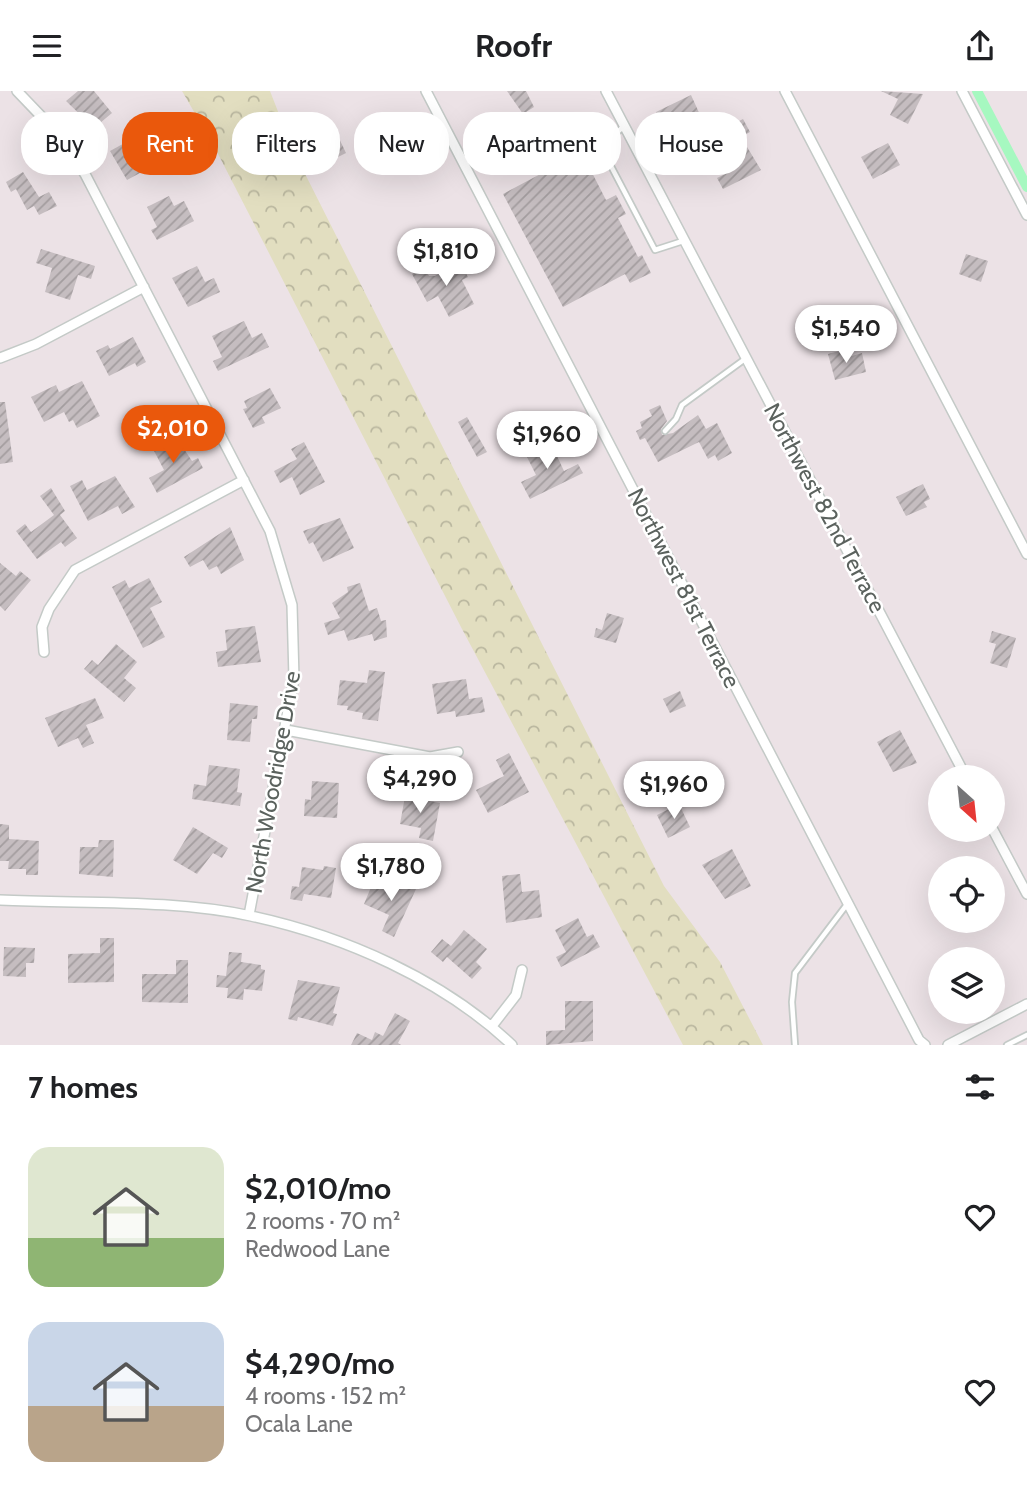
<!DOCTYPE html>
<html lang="en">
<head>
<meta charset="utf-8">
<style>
  body { margin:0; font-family:Cabin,sans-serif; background:#f6f6f6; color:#202124; height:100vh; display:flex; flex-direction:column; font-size:26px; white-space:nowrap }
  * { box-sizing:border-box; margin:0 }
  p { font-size:23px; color:#757577 }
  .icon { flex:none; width:38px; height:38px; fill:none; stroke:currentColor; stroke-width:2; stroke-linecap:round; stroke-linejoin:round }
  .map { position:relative; height:954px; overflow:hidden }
  .details { display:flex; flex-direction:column; background:#fff; flex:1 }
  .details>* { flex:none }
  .hud { position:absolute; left:21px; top:21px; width:985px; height:63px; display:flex; gap:14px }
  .needle { width:46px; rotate:153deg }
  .tools { position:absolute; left:928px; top:674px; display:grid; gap:14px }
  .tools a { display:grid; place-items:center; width:77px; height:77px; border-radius:50%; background:#fff; box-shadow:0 7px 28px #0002; font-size:35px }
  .price { position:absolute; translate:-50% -60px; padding:0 16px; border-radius:24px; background:#fff; color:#222; font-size:23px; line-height:46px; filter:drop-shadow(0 2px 4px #0008) }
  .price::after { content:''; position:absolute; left:50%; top:42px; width:21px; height:16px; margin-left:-10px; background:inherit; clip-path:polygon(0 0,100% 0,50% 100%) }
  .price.selected { background:#ea580c; color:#fff }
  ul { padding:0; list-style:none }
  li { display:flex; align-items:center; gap:21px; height:175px; padding:0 28px }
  li span { display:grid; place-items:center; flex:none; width:196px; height:140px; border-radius:21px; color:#555 }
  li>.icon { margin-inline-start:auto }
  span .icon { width:84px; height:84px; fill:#fffc; stroke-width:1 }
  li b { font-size:30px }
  h2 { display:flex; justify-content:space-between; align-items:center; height:84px; padding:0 28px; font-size:30px }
  .pill { padding:0 24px; border-radius:28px; background:#fff; box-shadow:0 7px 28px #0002; font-size:24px; line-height:63px }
  .pill.selected { background:#ea580c; color:#fff }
  header { display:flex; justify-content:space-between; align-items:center; height:91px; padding:0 28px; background:#fff; font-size:32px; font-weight:700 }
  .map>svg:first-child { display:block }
  .forest { fill:url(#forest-crowns) }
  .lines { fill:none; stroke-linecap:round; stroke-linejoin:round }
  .canal { stroke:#a6f8c0; stroke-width:10 }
  .building { fill:url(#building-hatch) }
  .lane-casing { stroke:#c4cac7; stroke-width:8 }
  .street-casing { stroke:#c4cac7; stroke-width:12 }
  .lane { stroke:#fff; stroke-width:4.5 }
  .street { stroke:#fff; stroke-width:9 }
  .labels { text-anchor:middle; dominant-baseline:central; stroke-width:5; stroke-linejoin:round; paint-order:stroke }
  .street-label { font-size:23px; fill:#5b625e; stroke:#fff }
</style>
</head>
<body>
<header><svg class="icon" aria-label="menu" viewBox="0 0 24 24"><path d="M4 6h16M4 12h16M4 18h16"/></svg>Roofr<svg class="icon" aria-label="share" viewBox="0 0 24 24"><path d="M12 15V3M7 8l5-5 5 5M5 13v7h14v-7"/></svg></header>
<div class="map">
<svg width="1027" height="954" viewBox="0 0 1027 954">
  <defs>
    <pattern id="forest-crowns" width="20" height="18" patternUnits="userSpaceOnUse" patternTransform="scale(1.75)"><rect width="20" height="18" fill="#e2dec0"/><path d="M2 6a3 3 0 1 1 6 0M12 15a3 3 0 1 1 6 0" fill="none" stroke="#bab79f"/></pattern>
    <pattern id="building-hatch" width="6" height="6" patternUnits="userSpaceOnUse" patternTransform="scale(1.75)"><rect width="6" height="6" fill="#c5bdc0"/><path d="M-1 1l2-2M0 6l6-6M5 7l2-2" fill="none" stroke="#a39d9f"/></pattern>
  </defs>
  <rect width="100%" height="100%" fill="#ece2e6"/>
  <path class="forest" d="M182,0H270L293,59L664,795L720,871L763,954H683L462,538L215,57Z"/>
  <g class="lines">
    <path class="canal" d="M977,0L1027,96"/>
  </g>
  <path class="building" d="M78,0H94L112,22L94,37L66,10Z
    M507,0H526L534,16L523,23Z
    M881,0L923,3L908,33L890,24L898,8Z
    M691,4L701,26L666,43L656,21Z
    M743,28L750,41L741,46L761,79L723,98L717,87L725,83L712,57L730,48L725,37Z
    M148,33L158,50L142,59L151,76L127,89L110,60L141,43L139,38Z
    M390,38L397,51L406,46L415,61L395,71L391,62L383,66L373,47Z
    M337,43L346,62L322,74L313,54Z
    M581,50L590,68L586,70L606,109L616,104L626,123L618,127L638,166L642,164L651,182L630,192L625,183L563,216L503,103L565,70L560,61Z
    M888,52L900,74L873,88L861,66Z
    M23,81L39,106L49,101L57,115L39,124L34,115L27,119L16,98L11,101L6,91Z
    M169,105L174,115L184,110L194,130L157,149L151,139L157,136L147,116Z
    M41,158L95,175L91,188L78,184L70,209L45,201L52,177L36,172Z
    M966,163L988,170L981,191L959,183Z
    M460,171L468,186L462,189L474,213L449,226L438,205L427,211L412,183L424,176L429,185H435Z
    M197,175L205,191L214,187L220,201L188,216L172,187Z
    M244,230L252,247L262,242L269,256L218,280L213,270L222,266L212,245Z
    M133,246L146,271L137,276L135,272L109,285L96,260L108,254L110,258Z
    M843,259L845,267L862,262L866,281L835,289L828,263Z
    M82,290L100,325L77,337L73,329L69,331L64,321L44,331L31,306L56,294L59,301Z
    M270,297L281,317L262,326L265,332L253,337L243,318L247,317L244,310Z
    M0,311H5L13,371L0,373Z
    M660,314L667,330L661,338L662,344L673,342L698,324L706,338L717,332L732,362L718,370L715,364L708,368L699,351L658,371L645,347L640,349L636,340L642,337L640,331L652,325L649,319Z
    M467,326L487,361L477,366L458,331Z
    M176,346L192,370L198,367L203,377L157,402L149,387L164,379L153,358Z
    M550,350L564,380L578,373L583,382L530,408L521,391L536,384L525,362Z
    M304,351L325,391L300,404L292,386L280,392L274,380L297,368L291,358Z
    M115,385L135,416L122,423L118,415L88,430L70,395L82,389L87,399Z
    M923,393L930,408L924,411L927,416L906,425L896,406Z
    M51,397L65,420L60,424L77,447L65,456L61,451L37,468L16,440L25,433L31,441L54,424L40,405Z
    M340,427L354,457L323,471L313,451L309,453L303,440Z
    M230,436L244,469L221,483L217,475L209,479L203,469L190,476L184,466Z
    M0,472L16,485L20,480L31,489L5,520L0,515Z
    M149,487L162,511L150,517L165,546L143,557L112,496L125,489L129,497Z
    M360,492L369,520L377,517L381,530L386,529L387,546L374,550L372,543L348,550L344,539L328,544L324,532L340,527L332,512L348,501L347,496Z
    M607,522L624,527L616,552L594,546L596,537L602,539Z
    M255,535L261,571L218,576L216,561L227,559L225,539Z
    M992,540L1016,547L1007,577L990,572L996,553L989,551Z
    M116,553L137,571L124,587L136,597L124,611L84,578L92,569L98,574Z
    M369,579L385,581L378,630L362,628L363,622L347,619L348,615L337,614L340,589L367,592Z
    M466,588L469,608L482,606L485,621L456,626L455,620L437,623L432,593Z
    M680,600L686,615L670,622L663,608Z
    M95,607L104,627L86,634L94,652L83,657L78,647L58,656L45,627Z
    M230,612L258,615L257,628H252L250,651L227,649Z
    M900,639L917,672L893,681L877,651Z
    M509,662L529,701L488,722L476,699L504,685L496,669Z
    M209,674L240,678L237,701L242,702L240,715L192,708L194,693L206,695Z
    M312,690L339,692L337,727L304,725L305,708L311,709Z
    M406,700L420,703L419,708L440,712L433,750L419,747L421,737L400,733Z
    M679,713L690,736L668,747L657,724Z
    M0,733L9,734V748L39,750L38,784H26V778H8L9,770H0Z
    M193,736L228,757L222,767L213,762L197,783L173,769Z
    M99,749H114L113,786L79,783L80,756H98Z
    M732,758L751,795L725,808L702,774Z
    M324,775L336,777L331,807L304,803L302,810L290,808L292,795L299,796L302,776L323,779Z
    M520,783L522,801L539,799L542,826L506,832L502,785Z
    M374,789L392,797L396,789L416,798L394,846L382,840L389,824L364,813Z
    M578,827L587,846L593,843L600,856L561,876L556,866L566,861L555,839Z
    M464,839L487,858L476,871L482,877L472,888L447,866L443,871L431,861L442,848L451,855Z
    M100,847H114V891L68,892V863L100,862Z
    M4,856L35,857L34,872H26V886L3,885Z
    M229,861L242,862L241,871L261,874V878L265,879L262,900L244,898L243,909L227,907L228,897L216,896L217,884L226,885Z
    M176,869H188V912L142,911V883H176Z
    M298,889L340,896L333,922L337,923L333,935L298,926L297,930L288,928Z
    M565,910H593V950L546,954V940L565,939Z
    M395,922L410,930L398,952L401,954H351L357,942L372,949L375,941L383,945Z"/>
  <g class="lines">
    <defs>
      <path id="lane" d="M624,35L601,56L655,159L683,150
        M665,340L676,328L682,314L745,268
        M795,954L792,911L795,882L848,812
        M1007,954L1027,944"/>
      <path id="street" d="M17,0L62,47L85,83L270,440L292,514L294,588L249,824
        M426,0L919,949L925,954
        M606,0L966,686
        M785,0L1027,463
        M962,0L1027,124
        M0,267L36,253L144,196
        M44,561L42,536L49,518L75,479L244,389
        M286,639L430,666L458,661
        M992,737L1027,803
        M0,809C81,813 172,808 251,825C344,845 442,888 512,954
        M492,935L516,904L522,879
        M948,954L1027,913"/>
    </defs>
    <use href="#lane" class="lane-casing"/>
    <use href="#street" class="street-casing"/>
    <use href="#lane" class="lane"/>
    <use href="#street" class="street"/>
  </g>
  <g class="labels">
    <g class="street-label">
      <text transform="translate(825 417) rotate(62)">Northwest 82nd Terrace</text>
      <text transform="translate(684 497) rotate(63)">Northwest 81st Terrace</text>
      <text transform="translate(273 691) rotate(-80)">North Woodridge Drive</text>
    </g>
  </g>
</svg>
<div class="tools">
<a><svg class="needle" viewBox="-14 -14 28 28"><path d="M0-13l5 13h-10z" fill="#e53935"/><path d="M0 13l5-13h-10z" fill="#757577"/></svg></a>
<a><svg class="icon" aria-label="locate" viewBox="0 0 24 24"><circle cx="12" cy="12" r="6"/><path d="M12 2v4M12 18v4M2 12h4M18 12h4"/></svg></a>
<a><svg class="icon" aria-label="layers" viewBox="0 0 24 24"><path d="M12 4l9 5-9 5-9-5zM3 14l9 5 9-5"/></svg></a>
</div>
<b class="price" style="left:446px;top:197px">$1,810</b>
<b class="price" style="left:846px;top:274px">$1,540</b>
<b class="price selected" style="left:173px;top:374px">$2,010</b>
<b class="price" style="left:547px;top:380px">$1,960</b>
<b class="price" style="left:420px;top:724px">$4,290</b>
<b class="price" style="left:674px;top:730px">$1,960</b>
<b class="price" style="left:391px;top:812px">$1,780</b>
<div class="hud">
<a class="pill">Buy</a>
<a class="pill selected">Rent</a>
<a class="pill">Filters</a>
<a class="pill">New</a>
<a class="pill">Apartment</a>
<a class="pill">House</a>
</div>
</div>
<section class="details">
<h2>7 homes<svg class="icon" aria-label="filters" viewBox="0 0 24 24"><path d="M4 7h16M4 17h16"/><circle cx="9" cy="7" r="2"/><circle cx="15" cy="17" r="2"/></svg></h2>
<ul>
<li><span style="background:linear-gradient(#dfe7d0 65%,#8fb573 0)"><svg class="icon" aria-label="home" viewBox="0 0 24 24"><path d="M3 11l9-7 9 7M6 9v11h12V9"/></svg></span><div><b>$2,010/mo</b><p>2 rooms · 70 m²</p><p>Redwood Lane</p></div><svg class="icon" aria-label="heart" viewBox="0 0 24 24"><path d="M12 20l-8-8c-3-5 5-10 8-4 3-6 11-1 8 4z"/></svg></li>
<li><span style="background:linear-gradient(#c9d6e8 60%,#b9a48a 0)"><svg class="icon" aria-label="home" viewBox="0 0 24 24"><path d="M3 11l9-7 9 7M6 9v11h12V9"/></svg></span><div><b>$4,290/mo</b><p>4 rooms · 152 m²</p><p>Ocala Lane</p></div><svg class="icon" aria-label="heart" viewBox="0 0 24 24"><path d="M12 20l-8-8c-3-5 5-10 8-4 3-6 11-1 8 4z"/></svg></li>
</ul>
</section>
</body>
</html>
